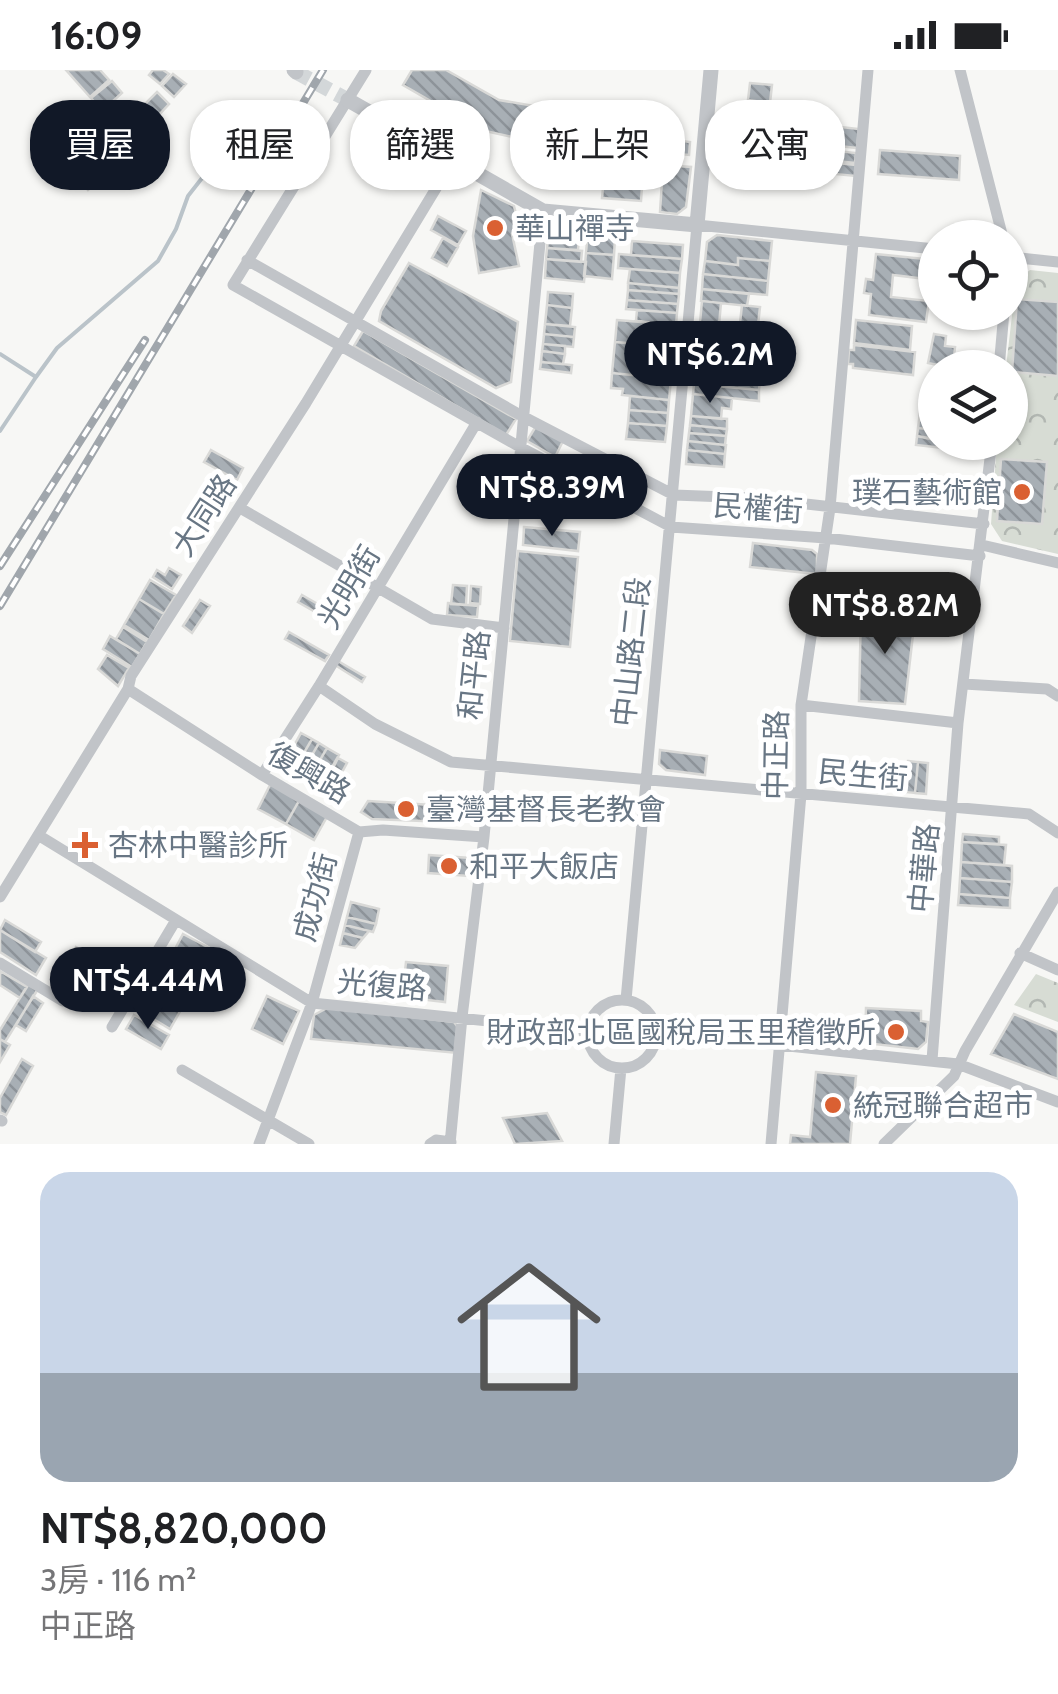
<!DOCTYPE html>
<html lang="zh-TW">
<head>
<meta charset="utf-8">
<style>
  body { margin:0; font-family:Cabin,"Noto Sans TC",sans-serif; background:#f6f6f6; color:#202124; height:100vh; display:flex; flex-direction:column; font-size:38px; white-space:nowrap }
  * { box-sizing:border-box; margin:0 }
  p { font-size:32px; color:#757577 }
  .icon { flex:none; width:55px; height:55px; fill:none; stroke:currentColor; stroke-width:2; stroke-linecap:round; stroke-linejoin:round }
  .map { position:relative; height:1074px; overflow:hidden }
  .drawer { display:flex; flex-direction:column; background:#fff; flex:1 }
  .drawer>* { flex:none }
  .guide { position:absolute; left:30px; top:30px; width:1000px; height:90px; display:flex; gap:20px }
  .fabs { position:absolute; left:918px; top:150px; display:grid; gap:20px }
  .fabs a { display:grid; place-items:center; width:110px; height:110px; border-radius:50%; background:#fff; box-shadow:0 2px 8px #0004; font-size:50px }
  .price { position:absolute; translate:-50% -85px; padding:0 22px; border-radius:35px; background:#111827; color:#fff; font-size:32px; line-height:65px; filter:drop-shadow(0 2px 5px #0008) }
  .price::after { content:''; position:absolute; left:50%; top:60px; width:30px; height:22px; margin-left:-15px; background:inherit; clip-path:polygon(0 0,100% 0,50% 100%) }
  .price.active { background:#222; color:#fff }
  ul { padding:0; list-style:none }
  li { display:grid; align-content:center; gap:20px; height:530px; padding:0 40px }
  li span { display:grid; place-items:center; height:310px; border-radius:30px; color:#555 }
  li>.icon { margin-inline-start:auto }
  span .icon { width:180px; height:180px; fill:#fffc; stroke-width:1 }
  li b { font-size:42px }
  .pill { padding:0 35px; border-radius:40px; background:#fff; box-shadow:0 2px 8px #0004; font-size:35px; line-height:90px }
  .pill.active { background:#111827; color:#fff }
  .status { display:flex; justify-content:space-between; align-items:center; height:70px; padding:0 50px; background:#fff; direction:ltr }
  .status svg { height:28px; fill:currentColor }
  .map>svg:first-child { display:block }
  .park { fill:url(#park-crowns) }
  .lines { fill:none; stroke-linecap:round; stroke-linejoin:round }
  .stream { stroke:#bac3c9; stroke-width:4 }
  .building { fill:url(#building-back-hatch); stroke:#d9d9d7; stroke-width:2.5 }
  .tertiary-tunnel { stroke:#d3d7d9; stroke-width:15; stroke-dasharray:15 8; stroke-linecap:butt }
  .minor { stroke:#c1c4c8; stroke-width:11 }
  .tertiary { stroke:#c1c4c8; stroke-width:15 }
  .rail-casing { stroke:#a0a6ac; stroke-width:8 }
  .rail { stroke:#fff; stroke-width:4; stroke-dasharray:11; stroke-linecap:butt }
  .poi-dot { fill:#da6032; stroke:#fff; stroke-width:4 }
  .labels { text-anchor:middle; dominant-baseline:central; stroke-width:10; stroke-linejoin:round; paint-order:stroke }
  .poi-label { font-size:30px; fill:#687684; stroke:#fff; text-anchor:start }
  .street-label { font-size:30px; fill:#687684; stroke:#fff }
</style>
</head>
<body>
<div class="status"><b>16:09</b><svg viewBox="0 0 49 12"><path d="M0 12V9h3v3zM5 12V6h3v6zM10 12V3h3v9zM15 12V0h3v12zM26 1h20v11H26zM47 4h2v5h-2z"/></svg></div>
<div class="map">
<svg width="1058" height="1074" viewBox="0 0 1058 1074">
  <defs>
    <pattern id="park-crowns" width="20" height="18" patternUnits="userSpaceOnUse" patternTransform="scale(2.5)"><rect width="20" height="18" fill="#d7dcd4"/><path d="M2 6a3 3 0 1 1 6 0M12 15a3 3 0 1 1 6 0" fill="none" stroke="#b2b7b2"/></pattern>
    <pattern id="building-back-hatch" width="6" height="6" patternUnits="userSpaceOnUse" patternTransform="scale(2.5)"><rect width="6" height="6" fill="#a8afb5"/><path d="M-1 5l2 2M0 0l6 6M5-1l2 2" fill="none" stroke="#8d9399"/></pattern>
  </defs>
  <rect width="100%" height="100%" fill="#f7f7f5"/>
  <path class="park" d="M1030,200L1058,203V484L1002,471L991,454L997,373L1010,372V298L1006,297L1016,211Z
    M1036,904L1058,913V952L1014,935Z"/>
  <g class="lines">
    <path class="stream" d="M0,284L36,307L57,278L158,191L176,159L188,126L260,34
      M0,361L36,307"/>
  </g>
  <path class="building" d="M66,0H100L109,10L90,27Z
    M153,0H163L169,4L160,14L149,5Z
    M412,0H446L499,30L604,48L600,83L575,81L481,60L403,15Z
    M173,4L186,14L174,27L162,16Z
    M112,11L122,23L102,41L91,28Z
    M750,13L772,15L770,33L748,30Z
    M157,22L169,34L157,47L144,35Z
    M766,45L785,47L781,89L762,87Z
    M798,50L821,53L813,113L789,110Z
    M832,56L859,59L857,78L830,75Z
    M108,59L115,65L104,77L97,71Z
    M660,68L690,72L689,85L659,82Z
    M90,80L109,102L88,120L69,99Z
    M119,80L125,86L111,100L105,93Z
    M828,80L856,83L855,93L827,90Z
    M880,80L960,86L959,110L878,104Z
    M606,87L644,90L641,131L602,128Z
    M826,92L856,95L855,106L825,103Z
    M663,95L691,97L686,137L677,144L660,142Z
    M481,120L514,136L518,152L512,164L519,196L479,203L473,166Z
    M438,146L466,161L458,175L431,160Z
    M589,149L616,152L614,185L586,183Z
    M717,165L772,171L770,191L738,188V195L705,191L707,172Z
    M548,167L579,169L578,180L547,178Z
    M443,168L458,177L447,196L432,188Z
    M632,171L683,175L682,189L631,185Z
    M547,178L582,181L581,192L546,189Z
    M586,183L614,185L612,209L584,206Z
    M619,184L682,189L680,203L618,198Z
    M876,184L935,190L934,210L893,205L891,227L929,231L926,252L869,245L871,224L864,223L866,209L873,210Z
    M738,188L770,191L768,211L703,204L705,191L738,195Z
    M546,189L586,192L584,212L545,208Z
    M409,193L518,252L511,312L496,318L379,251L381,241Z
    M630,199L680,203L679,218L628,213Z
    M703,204L768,211L767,225L702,219Z
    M628,213L679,218V224L628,220Z
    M702,219L749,224L747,236L701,231Z
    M628,220L679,224L678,234L627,230Z
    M548,222L573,224L572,238L547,235Z
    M1017,229L1058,232V306L1012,302Z
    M627,230L678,234L677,243L626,239Z
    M702,231L721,233L719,255L700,253Z
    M547,235L572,238L570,256L545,254Z
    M742,235L760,237L758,255L740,253Z
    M637,240L677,243L676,255L636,251Z
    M617,250L653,253L651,275L615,272Z
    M856,250L912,256L910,280L854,273Z
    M653,253L676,255L674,277L651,275Z
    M702,253L740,257L739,270L701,266Z
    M545,254L575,257L574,267L544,264Z
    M740,260L749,261L748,271L739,270Z
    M363,261L516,349L506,365L354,276Z
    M544,264L574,267L573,277L543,274Z
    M934,264L946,266L945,276L955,277L953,298H938V295L928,293Z
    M710,267L722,268L721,280L708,278Z
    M615,272L674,277L671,309L612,303Z
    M543,274L565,276V284L542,281Z
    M854,275L915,282L913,305L853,298V294H848L849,280H854Z
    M542,281L565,284L563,294L541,292Z
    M541,292L572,295L571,303L540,299Z
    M695,294L728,298L727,308L694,305Z
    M612,303L671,309L669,330L622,325L623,319L611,318Z
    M694,305L760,311L759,320L694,314Z
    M694,314L759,320V331L693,324Z
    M693,324L732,328L731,339L722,338L721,349L691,346Z
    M630,326L669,330L668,343L629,340Z
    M921,333L935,334V343L920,341Z
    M629,340L668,343L667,356L628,353Z
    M920,341L935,343V351L919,350Z
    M691,346L727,349V359L690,355Z
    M919,350L935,351V360L918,358Z
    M628,353L667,356L665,372L626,369Z
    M690,355L727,359L726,366L689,363Z
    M536,356L563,371L555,387L527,371Z
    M918,358L935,360V369L917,366Z
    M689,363L726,366L725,375L688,371Z
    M917,366L944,372V378L916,375Z
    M688,371L726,375L725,384L687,380Z
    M955,373L977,375V384L954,382Z
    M211,380L243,398L237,410L204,392Z
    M687,380L725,384L724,397L686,394Z
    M1001,389L1047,392L1042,454L997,451Z
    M524,457L580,462L578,481L523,475Z
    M753,473L812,480L817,484V504L750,497Z
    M518,481L578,487L570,577L510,571Z
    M169,498L181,505L172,519L153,507L157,500L165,505Z
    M150,510L176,525L164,544L139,529Z
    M453,515L467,516L466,535L451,534Z
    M471,516L481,517L480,534L470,533Z
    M302,525L342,548L338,555L298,532Z
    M139,529L164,544L149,570L124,555Z
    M200,530L210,536L192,563L183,556Z
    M448,533L478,536L477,547L447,545Z
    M861,541L915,547L905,634L859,631Z
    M123,557L147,572L140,584L116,569Z
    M289,562L329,585L325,591L285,569Z
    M110,566L140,584L132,597L103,579Z
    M107,585L129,598L118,616L98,599Z
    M338,591L365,607L362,612L335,595Z
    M301,663L312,669L294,700L284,694Z
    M312,669L319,673L301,704L294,700Z
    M319,673L327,678L309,709L301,704Z
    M327,678L339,685L321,716L309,709Z
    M660,680L707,686L705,705L666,700L659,694Z
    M338,688L347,693L329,726L321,722Z
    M908,691L918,692L915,723L905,722Z
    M918,692L928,693L926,724L915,723Z
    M271,713L300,729L286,754L258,739Z
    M300,729L328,745L314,770L286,754Z
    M368,731L448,736L447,752L372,749L361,742Z
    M963,764L999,767V774L962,772Z
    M962,772L1006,775L1004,795L961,792Z
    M429,785L470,788L469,806L428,803Z
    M961,792L1012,796V812L960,808Z
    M960,808L1012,812L1010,828L959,824Z
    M959,824L1010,828V838L958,835Z
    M351,832L379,839L376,854L347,847Z
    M347,847L376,854L373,862L345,855Z
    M5,850L41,872L35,882L0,860Z
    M345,855L369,861L363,868L343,863Z
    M0,860L46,888L36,905L0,882Z
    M343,863L363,868L355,878L340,875Z
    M183,864L219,883L210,898L175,879Z
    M76,877L85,882L60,919L52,913Z
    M85,882L95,889L71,926L60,919Z
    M175,884L203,901L170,959L140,941Z
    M406,892L448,896L445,932L402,927Z
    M0,901L27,917L20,928L0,915Z
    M29,913L38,919L5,972L0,969V960Z
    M33,926L43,933L26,961L16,955Z
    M267,926L299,941L283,974L252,959Z
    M329,937L454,952L460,960L457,983L311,969L314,945Z
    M866,938L921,941V951L928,952L926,972L918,979L865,973Z
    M1014,944L1058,962V1009L991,984Z
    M134,945L169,965L161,979L126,959Z
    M0,969L10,975L0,992Z
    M22,989L33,996L6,1045L0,1042V1028Z
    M816,1002L856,1006L850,1074H790L791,1065L810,1067Z
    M547,1043L562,1071L515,1074L503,1048Z"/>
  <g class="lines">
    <path class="tertiary-tunnel" d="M296,2L348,30"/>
    <path class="minor" d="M366,0L233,215L520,377L671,457L826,468L980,486
      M960,0L1003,168
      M1010,187L1058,192
      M247,190L522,346L674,425L753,428L984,454
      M999,298L1004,242
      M240,438L432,549L504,558
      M982,475L1058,493
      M964,614L1047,619L1058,626
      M319,616L375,654L451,692L1029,744L1058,763
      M128,619L262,705L359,762L383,760L484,767
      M801,635L958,653
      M262,705L319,616L477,352
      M38,765L312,933L587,961
      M0,827L128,619L131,606L306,333L452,92
      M1020,883L1058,900
      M0,893L63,931
      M588 964a34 34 0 1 1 68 0a34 34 0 1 1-68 0Z
      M626,930L697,155L935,179
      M112,957L176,850
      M657,962L958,994L1058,1032
      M932,990L958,653L992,372
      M182,1000L309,1074
      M0,1050L2,1051
      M259,1074L312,933L359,762
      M430,1074L436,1070L451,1072
      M450,1074L462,947L484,767L543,141
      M614,1074L621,998
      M771,1074L801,724V635L830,438L868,0
      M884,1074L954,1006L965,981L1058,822"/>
    <path class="tertiary" d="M294,0L296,2
      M348,30L543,141L697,155L711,0"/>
    <defs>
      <path id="rail" d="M0,496L145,270
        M0,536L323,0"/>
    </defs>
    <use href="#rail" class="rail-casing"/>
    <use href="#rail" class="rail"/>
  </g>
  <g class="poi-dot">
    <circle cx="495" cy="158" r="10"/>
    <circle cx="1022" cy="422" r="10"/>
    <circle cx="406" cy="739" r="10"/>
    <path d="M80 760h10v10h10v10h-10v10h-10v-10h-10v-10h10z"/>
    <circle cx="449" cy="796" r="10"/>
    <circle cx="896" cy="962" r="10"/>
    <circle cx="833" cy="1035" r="10"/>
  </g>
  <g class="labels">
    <g class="poi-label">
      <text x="515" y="158">華山禪寺</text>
      <text x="1002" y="422" text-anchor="end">璞石藝術館</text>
      <text x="426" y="739">臺灣基督長老教會</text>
      <text x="108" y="775">杏林中醫診所</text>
      <text x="469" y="796">和平大飯店</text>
      <text x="876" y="962" text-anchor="end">財政部北區國稅局玉里稽徵所</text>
      <text x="853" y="1035">統冠聯合超市</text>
    </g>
    <g class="street-label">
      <text transform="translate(758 438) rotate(4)">民權街</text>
      <text transform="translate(204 445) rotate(-57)">大同路</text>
      <text transform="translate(349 517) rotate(-59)">光明街</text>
      <text transform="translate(631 582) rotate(-84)">中山路二段</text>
      <text transform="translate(474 605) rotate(-84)">和平路</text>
      <text transform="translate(776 685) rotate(-89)">中正路</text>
      <text transform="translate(309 703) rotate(30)">復興路</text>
      <text transform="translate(863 705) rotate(5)">民生街</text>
      <text transform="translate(924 798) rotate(-85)">中華路</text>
      <text transform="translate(315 827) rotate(-75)">成功街</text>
      <text transform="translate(382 915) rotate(5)">光復路</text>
    </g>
  </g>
</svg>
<div class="fabs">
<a><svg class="icon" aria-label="locate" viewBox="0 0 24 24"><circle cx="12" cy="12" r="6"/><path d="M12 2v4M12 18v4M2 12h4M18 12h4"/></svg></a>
<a><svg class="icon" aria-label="layers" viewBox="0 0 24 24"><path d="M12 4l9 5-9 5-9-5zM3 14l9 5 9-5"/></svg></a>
</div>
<b class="price" style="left:710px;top:336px">NT$6.2M</b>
<b class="price" style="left:552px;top:469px">NT$8.39M</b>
<b class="price active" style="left:885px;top:587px">NT$8.82M</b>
<b class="price" style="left:148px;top:962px">NT$4.44M</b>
<div class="guide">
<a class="pill active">買屋</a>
<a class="pill">租屋</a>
<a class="pill">篩選</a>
<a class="pill">新上架</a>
<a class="pill">公寓</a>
</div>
</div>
<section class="drawer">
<ul>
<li><span style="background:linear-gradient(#c9d6e8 65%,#9aa5b1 0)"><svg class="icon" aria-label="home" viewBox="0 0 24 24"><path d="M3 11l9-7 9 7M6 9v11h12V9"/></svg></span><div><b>NT$8,820,000</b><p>3房 · 116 m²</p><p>中正路</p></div></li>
</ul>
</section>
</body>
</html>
